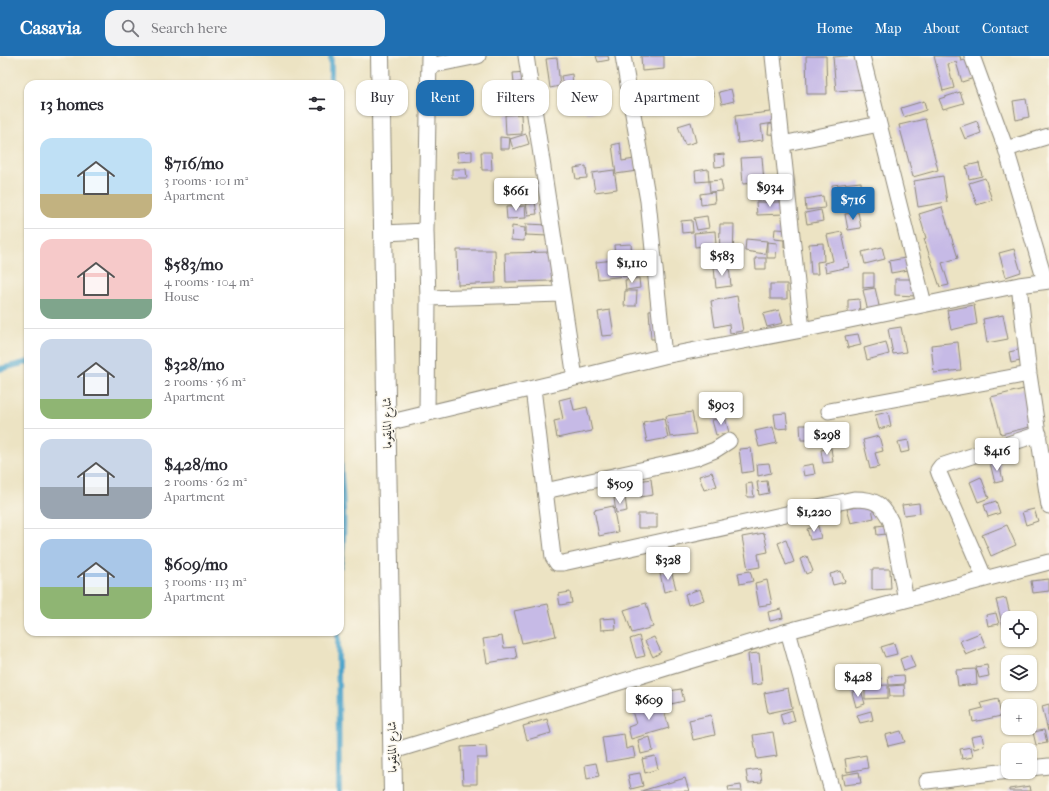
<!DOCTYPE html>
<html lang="en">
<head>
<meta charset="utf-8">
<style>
  body { margin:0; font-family:"IM FELL French Canon",Amiri,serif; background:#f2f2f3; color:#2b2b33; height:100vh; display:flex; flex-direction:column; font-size:15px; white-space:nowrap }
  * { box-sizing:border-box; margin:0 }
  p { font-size:13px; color:#7c7c81 }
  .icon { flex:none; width:22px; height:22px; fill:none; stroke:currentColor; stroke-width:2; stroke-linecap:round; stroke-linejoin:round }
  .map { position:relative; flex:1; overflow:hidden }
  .side { position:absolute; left:24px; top:24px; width:320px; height:556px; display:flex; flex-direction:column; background:#fff; border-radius:12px; box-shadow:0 1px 3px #0004 }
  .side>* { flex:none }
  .top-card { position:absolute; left:356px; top:24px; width:380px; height:36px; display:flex; gap:8px }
  .tools { position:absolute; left:1001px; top:555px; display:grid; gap:8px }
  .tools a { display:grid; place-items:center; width:36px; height:36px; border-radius:8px; background:#fff; box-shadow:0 1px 3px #0004; font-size:20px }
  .price { position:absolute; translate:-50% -34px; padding:0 9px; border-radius:4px; background:#fff; color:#222; font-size:13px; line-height:26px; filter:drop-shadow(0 1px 2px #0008) }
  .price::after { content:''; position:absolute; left:50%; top:24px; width:12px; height:9px; margin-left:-6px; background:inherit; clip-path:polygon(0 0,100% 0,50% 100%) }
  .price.on { background:#1f6fb2; color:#fff }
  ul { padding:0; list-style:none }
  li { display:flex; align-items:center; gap:12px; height:100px; padding:0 16px }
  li+li { border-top:1px solid #e1e1e2 }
  li span { display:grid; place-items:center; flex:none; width:112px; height:80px; border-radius:12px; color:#555 }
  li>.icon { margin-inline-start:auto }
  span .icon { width:48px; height:48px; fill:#fffc; stroke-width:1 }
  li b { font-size:17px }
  h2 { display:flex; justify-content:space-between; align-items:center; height:48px; padding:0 16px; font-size:17px }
  .pill { padding:0 14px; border-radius:12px; background:#fff; box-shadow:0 1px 3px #0004; font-size:14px; line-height:36px }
  .pill.on { background:#1f6fb2; color:#fff }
  header { display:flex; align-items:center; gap:24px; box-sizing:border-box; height:56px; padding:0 20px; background:#1f6fb2; color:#fff }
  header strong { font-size:19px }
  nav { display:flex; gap:22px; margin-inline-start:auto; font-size:14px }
  .search { width:280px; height:36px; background:#f2f2f3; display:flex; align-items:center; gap:10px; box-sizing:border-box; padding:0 14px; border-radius:12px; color:#7c7c81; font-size:15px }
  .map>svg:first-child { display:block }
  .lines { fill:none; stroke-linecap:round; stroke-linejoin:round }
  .stream { stroke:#4da4ca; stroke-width:5.5 }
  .building { fill:#c6bae6 }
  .minor-casing { stroke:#8c8777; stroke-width:17 }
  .tertiary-casing { stroke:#8c8777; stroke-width:20 }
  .minor { stroke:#fff; stroke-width:15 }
  .tertiary { stroke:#fff; stroke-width:18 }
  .labels { text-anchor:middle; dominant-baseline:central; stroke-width:3; stroke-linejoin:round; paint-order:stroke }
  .street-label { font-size:12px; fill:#2b2b2b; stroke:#fbf7ec }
</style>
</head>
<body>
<header>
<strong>Casavia</strong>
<div class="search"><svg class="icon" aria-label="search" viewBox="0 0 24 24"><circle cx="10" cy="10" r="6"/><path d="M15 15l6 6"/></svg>Search here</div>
<nav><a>Home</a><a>Map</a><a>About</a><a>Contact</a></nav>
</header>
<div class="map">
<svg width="1049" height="735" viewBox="0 0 1049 735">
  <rect width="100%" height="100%" fill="#fbf7ec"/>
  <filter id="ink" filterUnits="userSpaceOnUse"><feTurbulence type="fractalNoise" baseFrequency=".025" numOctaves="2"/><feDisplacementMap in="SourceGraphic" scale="8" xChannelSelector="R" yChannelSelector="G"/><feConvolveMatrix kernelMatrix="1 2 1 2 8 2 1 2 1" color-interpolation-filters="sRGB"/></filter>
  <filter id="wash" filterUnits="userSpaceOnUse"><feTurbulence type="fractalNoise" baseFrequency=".012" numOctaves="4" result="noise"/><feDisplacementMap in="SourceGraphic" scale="16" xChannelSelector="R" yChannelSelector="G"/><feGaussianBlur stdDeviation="0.9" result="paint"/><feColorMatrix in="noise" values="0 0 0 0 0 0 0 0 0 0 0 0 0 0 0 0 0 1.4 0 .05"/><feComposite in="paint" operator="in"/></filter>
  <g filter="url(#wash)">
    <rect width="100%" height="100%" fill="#ece3c3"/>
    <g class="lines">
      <path class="stream" d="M331,0V28
        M0,313L28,306
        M340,400C342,436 347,474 340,510
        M338,576L339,735"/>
    </g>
    <g id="blocks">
      <path class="building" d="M596,0H608L609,4L598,6Z
        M641,0H664V13L642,15Z
        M806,0H826L827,38H807Z
        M846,0H862L865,33L836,35L833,1Z
        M934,0H960L961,5L969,3L974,22L962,26L956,6L948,8L954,32L943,35Z
        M557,2L560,30L550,32L546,3Z
        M526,16V25L514,27L513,17Z
        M572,18L573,30L563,31L561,20Z
        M708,27L714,40L703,44L698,31Z
        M514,32V41H528V54H497V33Z
        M731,33L734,45L722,48L719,36Z
        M960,36L964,47L943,53L939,43Z
        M598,42L600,54L587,57L584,45Z
        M1026,43L1029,61L1016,64L1013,45Z
        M924,45L926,54L904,61L901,52Z
        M779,55L780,66L761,69L763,84L738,87L735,60Z
        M521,58L522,78L506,79L505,59Z
        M925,63L938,114L913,121L899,69Z
        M977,65L981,77L965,83L960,71Z
        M691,66L696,86L685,89L678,70Z
        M769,68L782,69V79L768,78Z
        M526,78L529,88L513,93L510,83Z
        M500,81L510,82L509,93H500Z
        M620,87L622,105L635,103L637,115L616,118L612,89Z
        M472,95V105L458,106L457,96Z
        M481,96H491L492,114H482Z
        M724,98L725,110L715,111L714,99Z
        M762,101L764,126L743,128L741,102Z
        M979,107L982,120L969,123L966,110Z
        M586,110L587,122L576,123L574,112Z
        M452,113H466L467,122H452Z
        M708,113L709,125L696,126L695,115Z
        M614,114L617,133L595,136L592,117Z
        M943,120L947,146L918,151L914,125Z
        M985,122L992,144L977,149L969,127Z
        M721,124L723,135L710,136L709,125Z
        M546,125V134H531V126Z
        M861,126L862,141L834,144L832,129Z
        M714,136L715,147L701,149L700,138Z
        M823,140L825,152L806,154L805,143Z
        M535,146L537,158L528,159L526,148Z
        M756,146H784V158L757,159Z
        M525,150L526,162L507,163L506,151Z
        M942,151L958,202L942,207L949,229L940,231L924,183L926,182L919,158Z
        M821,154L823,165L807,168L805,157Z
        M858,156L861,172L848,174L845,158Z
        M707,160L709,172L697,174L694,162Z
        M692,164L693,176L682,177L681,165Z
        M526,168L549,169L548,180L526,179Z
        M720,168H734L733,209L719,208Z
        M512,170L525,172L524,185L511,184Z
        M775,173L794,174L793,191H784V184L774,183Z
        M715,175L716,189L695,191L694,177Z
        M842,176L849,211L826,216L824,207L833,205L827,179Z
        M746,183L767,185L765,198L745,195Z
        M767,186L777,187L776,202H767Z
        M823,187L824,205L817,206L818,218H811L809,188Z
        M631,188L632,200L615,201L614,189Z
        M882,191L885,203L865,208L862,196Z
        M1014,193L1021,216L1006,221L999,197Z
        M457,194H495L496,227L458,229Z
        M551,196L552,225L506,226L505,197Z
        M633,202L635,219L598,223L596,206Z
        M755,202H766V213H756Z
        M905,202L908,214L891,217L889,205Z
        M729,210L731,230L716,232L714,211Z
        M863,217H874V231L863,232Z
        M639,222L640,232L626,234L625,224Z
        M895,223H917L916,240L895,239Z
        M770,228H787V243H770Z
        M875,232L880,254L868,256L863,234Z
        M625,235H637L636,250H624Z
        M737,240L743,275L730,277L729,268L715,271L711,245Z
        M859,243L860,257L848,258V244Z
        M974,249L977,268L951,274L947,254Z
        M662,253L663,283H651L649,254Z
        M610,254L614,279L602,280L598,256Z
        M779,254L783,267L767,271L763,258Z
        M1003,259L1008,283L987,287L983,263Z
        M901,271L906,296L893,298L888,273Z
        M858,278L861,289L848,292L845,280Z
        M886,286L889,298L867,304L864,292Z
        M958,286L961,314L934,317L931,289Z
        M1022,293L1025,304L1011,307L1009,296Z
        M1024,333L1034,370L1001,378L991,341Z
        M571,341L574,354L587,351L592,375L557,382L554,365L563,363L559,344Z
        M692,356L696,378L670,381L666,360Z
        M888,356L891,370L879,373L875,359Z
        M786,357L788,372L776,373L774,358Z
        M725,361L729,377L716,379L712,364Z
        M664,362L668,382L647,386L643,366Z
        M800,369H813L814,384H801Z
        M773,371L777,387L759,391L755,375Z
        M879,380L883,395L875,397L879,411L870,413L863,384Z
        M908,384L910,395L901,397L898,386Z
        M751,392L754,415L742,417L739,393Z
        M831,392L833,406L823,407L821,394Z
        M999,405L1003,425L995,427L990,407Z
        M769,407L771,417L758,420L757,408Z
        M813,408L815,418L804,420L802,410Z
        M712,416L717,430L704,434L699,420Z
        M981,421L989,442L978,446L970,426Z
        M651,423L653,439L640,441L638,425Z
        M767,425L769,437L759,439L757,426Z
        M752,427L754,441H747L746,428Z
        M625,441L627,455L616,457L614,442Z
        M996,445L1000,457L988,461L984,449Z
        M919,447L920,457L904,459L902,449Z
        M871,448L874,462L851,467L847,453Z
        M613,450L618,476L599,480L594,454Z
        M1034,453L1038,465L1026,469L1022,456Z
        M638,458H657V472H638Z
        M895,468L896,477L877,479L876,470Z
        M1007,469L1016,489L991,500L982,479Z
        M818,470L821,482L810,484L807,473Z
        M764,477L768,496L758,498L760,511L748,513L742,481Z
        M786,484L794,506L786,509L778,487Z
        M807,500L813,515L806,518L800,503Z
        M872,513H890L891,533L872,534Z
        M671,514L676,533L664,536L660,517Z
        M750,515L753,525L740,528L738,517Z
        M841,515L845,526L833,529L830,518Z
        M1049,523V535L1033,537L1031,525Z
        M767,524L772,548L759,550L755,527Z
        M700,533L704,544L688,549L685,538Z
        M570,536L572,547L560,549L558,538Z
        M1006,542L1011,562H1008V582H1006L996,544Z
        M646,547L653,571L632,577L624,554Z
        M548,548L556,580L522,587L514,555Z
        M781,553L783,562L770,565L768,556Z
        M996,557L999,568L988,570L986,559Z
        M615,562L616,573L601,574L600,563Z
        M980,577L986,591L966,599L960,585Z
        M502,580L504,592L515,591L517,602L487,607L483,583Z
        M639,580L645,600L636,602L630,583Z
        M654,581L661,596L653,601L645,585Z
        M894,587L897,598L885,601L881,591Z
        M759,597L762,628L751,629L748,598Z
        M910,599L915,611L904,615L900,603Z
        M987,609L989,620L979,622L976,611Z
        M976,613L977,628L958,630L956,614Z
        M904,619L905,628L889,629L888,620Z
        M864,622H881V628H864Z
        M888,629V642L865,643V630Z
        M904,629L905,640H890L889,630Z
        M788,632L792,652L768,657L764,637Z
        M681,633L684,645L671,648L669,635Z
        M861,634L865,648L856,651L852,636Z
        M998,643L1001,660L973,666L971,655L983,652L981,647Z
        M662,647L669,672L631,683L628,671L636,668L632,655Z
        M1049,648V675H1048L1042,650Z
        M792,654L795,665L783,669L780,658Z
        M871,655L873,664L860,667L857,659Z
        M711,659L715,679L693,684L689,664Z
        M547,663L551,677L527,684L523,670Z
        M1044,674L1047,687L1036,689L1033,676Z
        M901,675L905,686L888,690L885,679Z
        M773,676L777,700L757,703L753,679Z
        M624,678L626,693L633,691L635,701L606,706L602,681Z
        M982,679L984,690L974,693L971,681Z
        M650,681L653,695L641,698L638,684Z
        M486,690L487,702H477V728H463L461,691Z
        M971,691L973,701L962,703L960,693Z
        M866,699L868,712L847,716L845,703Z
        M655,700L658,713L645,717L642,703Z
        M596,707L599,720L587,723L585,709Z
        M760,713L762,726L748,727L746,715Z
        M859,716L861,727L844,729L842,719Z
        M640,717L643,730L631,733L628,719Z
        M685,722L689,735H641Z
        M741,729L742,735H729L728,731Z
        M1030,730L1031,735H1009V733Z"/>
    </g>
  </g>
  <g filter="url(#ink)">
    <use href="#blocks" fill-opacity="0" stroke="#8c8777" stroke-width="1"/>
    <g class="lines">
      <defs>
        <path id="minor" d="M526,0L575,322
          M623,0L648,145L664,300
          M773,0L802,274
          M862,0L924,248
          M972,0L1006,93L1045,225
          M429,10L478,0
          M782,88L879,68
          M1006,93L1049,80
          M384,177L426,175
          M1019,229L1029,318L1049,450
          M428,242L562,238
          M533,332L553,501L557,507H563L854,443C875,443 882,447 891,466L906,544
          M829,355L1029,318
          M427,357L428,242L426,175L429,0
          M387,367L575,322L664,300L802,274L1019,229L1049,225
          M545,435L695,402L715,394L729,385
          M985,523L939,417L938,414L941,410L1039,378
          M788,575L832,735
          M393,695L788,575L1049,506
          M1030,712L1049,710
          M927,725L1008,715"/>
        <path id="tertiary" d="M380,0L393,735"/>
      </defs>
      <use href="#minor" class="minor-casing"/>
      <use href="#tertiary" class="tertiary-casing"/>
      <use href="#minor" class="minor"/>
      <use href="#tertiary" class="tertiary"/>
    </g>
  </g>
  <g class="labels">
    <g class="street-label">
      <text transform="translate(387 367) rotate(-91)">شارع المايقوما</text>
      <text transform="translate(392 691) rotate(-91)">شارع المايقوما</text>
    </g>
  </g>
</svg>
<div class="tools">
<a><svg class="icon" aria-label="locate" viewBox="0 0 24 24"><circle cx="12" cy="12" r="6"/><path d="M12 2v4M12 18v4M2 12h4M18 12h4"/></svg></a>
<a><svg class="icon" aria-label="layers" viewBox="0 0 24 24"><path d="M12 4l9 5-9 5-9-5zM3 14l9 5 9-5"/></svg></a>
<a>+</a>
<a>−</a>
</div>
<b class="price" style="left:770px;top:152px">$934</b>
<b class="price" style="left:516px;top:156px">$661</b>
<b class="price on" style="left:853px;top:165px">$716</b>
<b class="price" style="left:722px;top:221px">$583</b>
<b class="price" style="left:632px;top:228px">$1,110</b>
<b class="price" style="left:721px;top:370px">$903</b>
<b class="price" style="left:827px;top:400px">$298</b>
<b class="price" style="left:997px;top:416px">$416</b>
<b class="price" style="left:620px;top:449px">$509</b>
<b class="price" style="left:814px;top:477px">$1,220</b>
<b class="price" style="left:668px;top:525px">$328</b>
<b class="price" style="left:858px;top:642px">$428</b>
<b class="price" style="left:649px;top:665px">$609</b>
<div class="top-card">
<a class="pill">Buy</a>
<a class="pill on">Rent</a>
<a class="pill">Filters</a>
<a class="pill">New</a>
<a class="pill">Apartment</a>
</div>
<section class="side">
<h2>13 homes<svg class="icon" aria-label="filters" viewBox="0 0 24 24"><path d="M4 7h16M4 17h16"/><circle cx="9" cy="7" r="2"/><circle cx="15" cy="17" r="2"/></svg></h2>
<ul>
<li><span style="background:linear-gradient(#bfe0f5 70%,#c2b280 0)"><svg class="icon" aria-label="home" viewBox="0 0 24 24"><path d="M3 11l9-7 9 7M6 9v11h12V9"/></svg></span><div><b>$716/mo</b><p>3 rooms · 101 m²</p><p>Apartment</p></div></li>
<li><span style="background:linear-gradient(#f6c9c9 75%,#7fa58c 0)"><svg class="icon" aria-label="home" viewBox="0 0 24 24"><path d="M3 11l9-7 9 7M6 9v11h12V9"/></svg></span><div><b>$583/mo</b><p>4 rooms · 104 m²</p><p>House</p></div></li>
<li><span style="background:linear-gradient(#c9d6e8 75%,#8fb573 0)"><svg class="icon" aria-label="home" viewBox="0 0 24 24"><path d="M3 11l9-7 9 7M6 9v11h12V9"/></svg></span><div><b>$328/mo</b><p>2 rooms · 56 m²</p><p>Apartment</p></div></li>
<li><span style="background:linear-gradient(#c9d6e8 60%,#9aa5b1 0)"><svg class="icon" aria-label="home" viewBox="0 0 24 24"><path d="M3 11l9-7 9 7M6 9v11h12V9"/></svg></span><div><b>$428/mo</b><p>2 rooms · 62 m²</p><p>Apartment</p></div></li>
<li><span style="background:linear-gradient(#a9c7e8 60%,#8fb573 0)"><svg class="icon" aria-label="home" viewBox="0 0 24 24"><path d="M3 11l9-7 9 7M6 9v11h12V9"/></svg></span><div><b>$609/mo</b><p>3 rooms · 113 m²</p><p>Apartment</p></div></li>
</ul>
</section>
</div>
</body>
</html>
